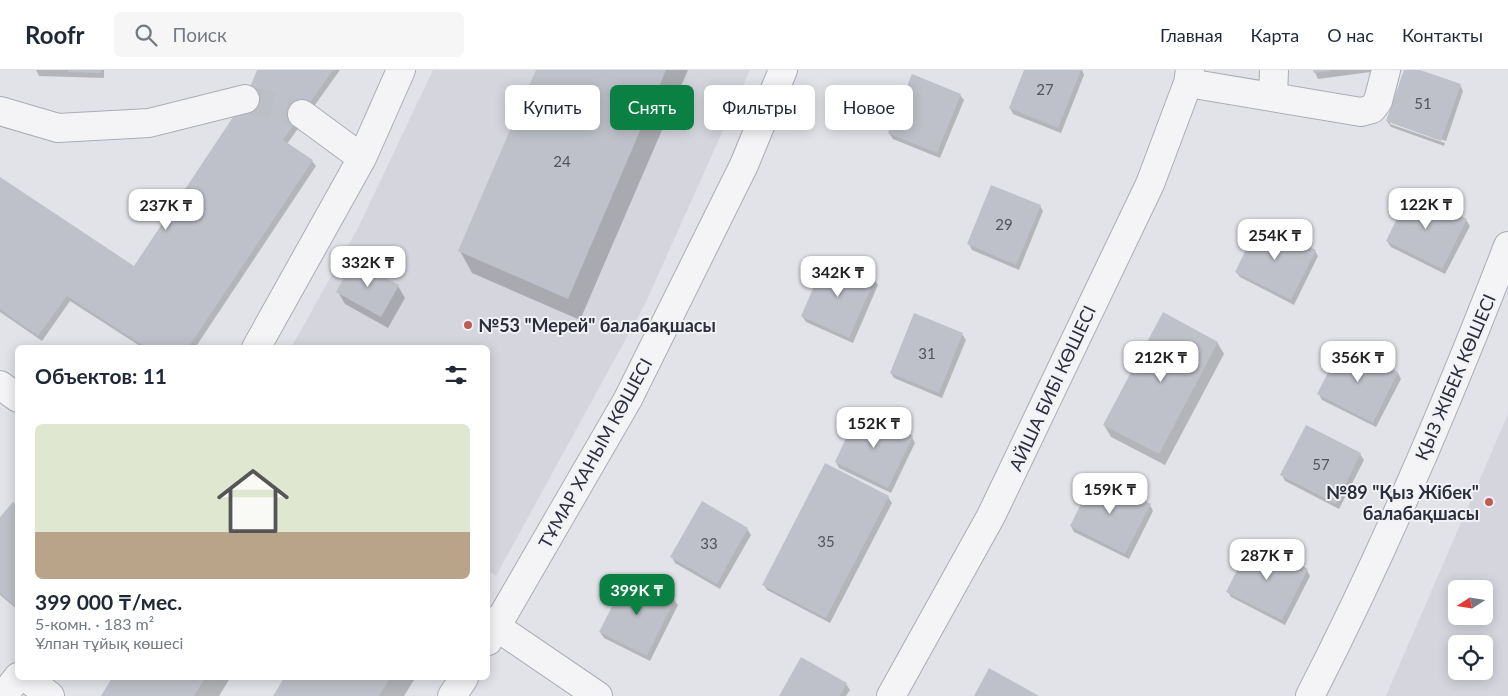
<!DOCTYPE html>
<html lang="ru">
<head>
<meta charset="utf-8">
<style>
  body { margin:0; font-family:Lato,sans-serif; background:#f6f6f7; color:#1f2937; height:100vh; display:flex; flex-direction:column; font-size:19px; white-space:nowrap }
  * { box-sizing:border-box; margin:0 }
  p { font-size:16px; color:#747a83 }
  .icon { flex:none; width:28px; height:28px; fill:none; stroke:currentColor; stroke-width:2; stroke-linecap:round; stroke-linejoin:round }
  .map { position:relative; flex:1; overflow:hidden }
  .details { position:absolute; left:15px; top:275px; width:475px; height:335px; display:flex; flex-direction:column; background:#fff; border-radius:8px; box-shadow:0 2px 12px #0003 }
  .details>* { flex:none }
  .banner { position:absolute; left:505px; top:15px; width:475px; height:45px; display:flex; gap:10px }
  .needle { width:32px; rotate:258deg }
  .fabs { position:absolute; left:1448px; top:510px; display:grid; gap:10px }
  .fabs a { display:grid; place-items:center; width:45px; height:45px; border-radius:8px; background:#fff; box-shadow:0 2px 12px #0003; font-size:25px }
  .price { position:absolute; translate:-50% -42px; padding:0 11px; border-radius:10px; background:#fff; color:#222; font-size:16px; line-height:32px; filter:drop-shadow(0 1px 2px #0008) }
  .price::after { content:''; position:absolute; left:50%; top:30px; width:15px; height:11px; margin-left:-8px; background:inherit; clip-path:polygon(0 0,100% 0,50% 100%) }
  .price.active { background:#0b8043; color:#fff }
  ul { padding:0; list-style:none }
  li { display:grid; align-content:center; gap:10px; height:265px; padding:0 20px }
  li span { display:grid; place-items:center; height:155px; border-radius:8px; color:#555 }
  li>.icon { margin-inline-start:auto }
  span .icon { width:90px; height:90px; fill:#fffc; stroke-width:1 }
  li b { font-size:21px }
  h2 { display:flex; justify-content:space-between; align-items:center; height:60px; padding:0 20px; font-size:21px }
  .pill { padding:0 18px; border-radius:8px; background:#fff; box-shadow:0 2px 12px #0003; font-size:18px; line-height:45px }
  .pill.active { background:#0b8043; color:#fff }
  header { display:flex; align-items:center; gap:30px; box-sizing:border-box; height:70px; padding:0 25px; background:#fff; border-bottom:1px solid #e0e1e3 }
  header strong { font-size:24px }
  nav { display:flex; gap:28px; margin-inline-start:auto; font-size:18px }
  .search { width:350px; height:45px; background:#f6f6f7; display:flex; align-items:center; gap:12px; box-sizing:border-box; padding:0 18px; border-radius:8px; color:#747a83; font-size:19px }
  .map>svg:first-child { display:block }
  .built { fill:#d4d5dd; fill-rule:evenodd }
  .shadow { fill:#0003 }
  .building { fill:#bfc1ca }
  .lines { fill:none; stroke-linecap:round; stroke-linejoin:round }
  .minor-tunnel { stroke:#bdbfc6; stroke-width:28; stroke-dasharray:28 14; stroke-linecap:butt }
  .minor-casing { stroke:#abadb5; stroke-width:30 }
  .minor { stroke:#f4f4f7; stroke-width:28 }
  .poi-dot { fill:#bf5c55; stroke:#f1f2f6; stroke-width:2 }
  .labels { text-anchor:middle; dominant-baseline:central; stroke-width:4; stroke-linejoin:round; paint-order:stroke }
  .number-label { font-size:15px; fill:#515361 }
  .poi-label { font-size:18px; font-weight:bold; fill:#2c2e3e; stroke:#f1f2f6; text-anchor:start }
  .street-label { font-size:18px; fill:#2c2e3e; stroke:#f1f2f6 }
</style>
</head>
<body>
<header>
<strong>Roofr</strong>
<div class="search"><svg class="icon" aria-label="search" viewBox="0 0 24 24"><circle cx="10" cy="10" r="6"/><path d="M15 15l6 6"/></svg>Поиск</div>
<nav><a>Главная</a><a>Карта</a><a>О нас</a><a>Контакты</a></nav>
</header>
<div class="map">
<svg width="1508" height="626" viewBox="0 0 1508 626">
  <rect width="100%" height="100%" fill="#e1e3e8"/>
  <path class="built" d="M433,0H750L646,232L496,506L488,500V278H291L358,158Z
    M1508,344V626H1386ZM1456,519H1484V546H1456ZM1456,574H1484V601H1456Z"/>
  <path class="shadow" d="M36,0H104V8L39,6Z
    M259,0H340L287,74L312,91L316,96L195,278H143L70,231L42,271L0,242V108L134,198L246,29Z
    M538,0H688L580,250L472,203L460,181Z
    M1025,0H1082L1084,5L1061,63L1013,44L1010,38Z
    M1314,0H1377L1378,1L1318,9Z
    M1405,0H1416L1460,15L1463,21L1446,71L1390,51V54L1445,73L1444,76L1391,57L1387,51Z
    M960,25L964,30L940,88L893,69L889,63Z
    M1040,136L1043,141L1019,200L972,180L969,174Z
    M1466,150L1470,156L1445,204L1391,177L1387,171Z
    M1315,181L1318,186L1294,235L1240,207L1236,202Z
    M874,210L878,215L853,273L806,252L802,246Z
    M398,216L405,228L388,258L345,234L338,222Z
    M962,264L966,270L942,328L894,308L891,303Z
    M1217,272L1224,284L1165,395L1111,367L1104,355Z
    M1343,275L1398,303L1401,309L1376,357L1322,330L1319,324Z
    M1306,357L1360,384L1364,390L1339,439L1285,411L1282,405Z
    M912,367L915,373L891,423L839,398L836,392Z
    M888,427L892,433L830,553L767,520L764,515Z
    M1150,435L1153,441L1129,489L1074,462L1071,456Z
    M18,438V540L0,525V449Z
    M747,459L751,465L720,519L675,493L672,487Z
    M1307,500L1310,506L1285,555L1231,527L1228,522Z
    M674,530L678,535L650,591L604,568L600,562Z
    M113,608H230L219,626H102Z
    M286,608H412L414,610L404,626H274Z
    M846,614L850,620L846,626H781Z"/>
  <path class="building" d="M68,0H101V3L68,2Z
    M257,0H333L283,70L313,90L188,278H147L67,226L38,266L0,239V107L134,196L245,29Z
    M536,0H666L568,229L458,181Z
    M1024,0H1081L1058,58L1009,38Z
    M1313,0H1331V1L1314,3Z
    M1404,0H1420L1461,14L1441,71L1386,51Z
    M912,4L961,24L937,83L888,63Z
    M991,115L1041,135L1016,195L967,174Z
    M1411,120L1467,149L1442,199L1386,171Z
    M1260,151L1316,180L1291,230L1235,202Z
    M827,187L875,209L849,268L801,246Z
    M354,190L399,215L381,247L336,222Z
    M1163,242L1218,272L1159,384L1103,355Z
    M914,243L963,263L939,323L890,303Z
    M1343,274L1398,302L1373,353L1317,324Z
    M859,340L913,366L888,418L835,392Z
    M1306,355L1361,383L1336,434L1280,405Z
    M825,393L889,426L826,548L762,515Z
    M1095,406L1151,434L1125,484L1070,456Z
    M702,431L748,458L717,514L670,487Z
    M13,432L18,436L17,538L0,523V447Z
    M1252,471L1308,499L1282,550L1226,522Z
    M628,505L675,529L647,586L599,562Z
    M801,587L847,613L840,626H779Z
    M989,598L1039,626H974Z
    M112,608H205L194,626H101Z
    M284,608H390L379,626H273Z"/>
  <g class="lines">
    <path class="minor-tunnel" d="M245,29L302,44"/>
    <defs>
      <path id="minor" d="M1188,13L1361,42L1372,39L1378,31L1386,0
        M1273,27L1274,0
        M0,41L58,58L149,53L245,29
        M302,44L362,88
        M256,278L362,88L401,0
        M0,315L18,328
        M488,551L598,626
        M488,571L628,329L744,95L783,0
        M27,608L50,626
        M3,626L18,607
        M452,626L464,608
        M891,626L991,446L1150,114L1188,13L1190,0
        M1310,626C1385,480 1449,329 1508,176"/>
    </defs>
    <use href="#minor" class="minor-casing"/>
    <use href="#minor" class="minor"/>
  </g>
  <g class="poi-dot">
    <circle cx="468" cy="255" r="5"/>
    <circle cx="1489" cy="432" r="5"/>
  </g>
  <g class="labels">
    <g class="number-label">
      <text x="1045" y="19">27</text>
      <text x="1423" y="33">51</text>
      <text x="562" y="91">24</text>
      <text x="1004" y="154">29</text>
      <text x="927" y="283">31</text>
      <text x="1321" y="394">57</text>
      <text x="826" y="471">35</text>
      <text x="709" y="473">33</text>
    </g>
    <g class="poi-label">
      <text x="478" y="255">№53 "Мерей" балабақшасы</text>
      <text x="1479" y="422" text-anchor="end">№89 "Қыз Жібек"<tspan x="1479" dy="21">балабақшасы</tspan></text>
    </g>
    <g class="street-label">
      <text transform="translate(1455 307) rotate(-67)">ҚЫЗ ЖІБЕК КӨШЕСІ</text>
      <text transform="translate(1052 318) rotate(-65)">АЙША БИБІ КӨШЕСІ</text>
      <text transform="translate(595 383) rotate(-61)">ТҰМАР ХАНЫМ КӨШЕСІ</text>
    </g>
  </g>
</svg>
<div class="fabs">
<a><svg class="needle" viewBox="-14 -14 28 28"><path d="M0-13l5 13h-10z" fill="#e53935"/><path d="M0 13l5-13h-10z" fill="#747a83"/></svg></a>
<a><svg class="icon" aria-label="locate" viewBox="0 0 24 24"><circle cx="12" cy="12" r="6"/><path d="M12 2v4M12 18v4M2 12h4M18 12h4"/></svg></a>
</div>
<b class="price" style="left:1426px;top:160px">122K ₸</b>
<b class="price" style="left:166px;top:161px">237K ₸</b>
<b class="price" style="left:1275px;top:191px">254K ₸</b>
<b class="price" style="left:368px;top:218px">332K ₸</b>
<b class="price" style="left:838px;top:228px">342K ₸</b>
<b class="price" style="left:1161px;top:313px">212K ₸</b>
<b class="price" style="left:1358px;top:313px">356K ₸</b>
<b class="price" style="left:874px;top:379px">152K ₸</b>
<b class="price" style="left:1110px;top:445px">159K ₸</b>
<b class="price" style="left:1267px;top:511px">287K ₸</b>
<b class="price active" style="left:637px;top:546px">399K ₸</b>
<div class="banner">
<a class="pill">Купить</a>
<a class="pill active">Снять</a>
<a class="pill">Фильтры</a>
<a class="pill">Новое</a>
</div>
<section class="details">
<h2>Объектов: 11<svg class="icon" aria-label="filters" viewBox="0 0 24 24"><path d="M4 7h16M4 17h16"/><circle cx="9" cy="7" r="2"/><circle cx="15" cy="17" r="2"/></svg></h2>
<ul>
<li><span style="background:linear-gradient(#dfe7d0 70%,#b9a48a 0)"><svg class="icon" aria-label="home" viewBox="0 0 24 24"><path d="M3 11l9-7 9 7M6 9v11h12V9"/></svg></span><div><b>399 000 ₸/мес.</b><p>5-комн. · 183 m²</p><p>Ұлпан тұйық көшесі</p></div></li>
</ul>
</section>
</div>
</body>
</html>
